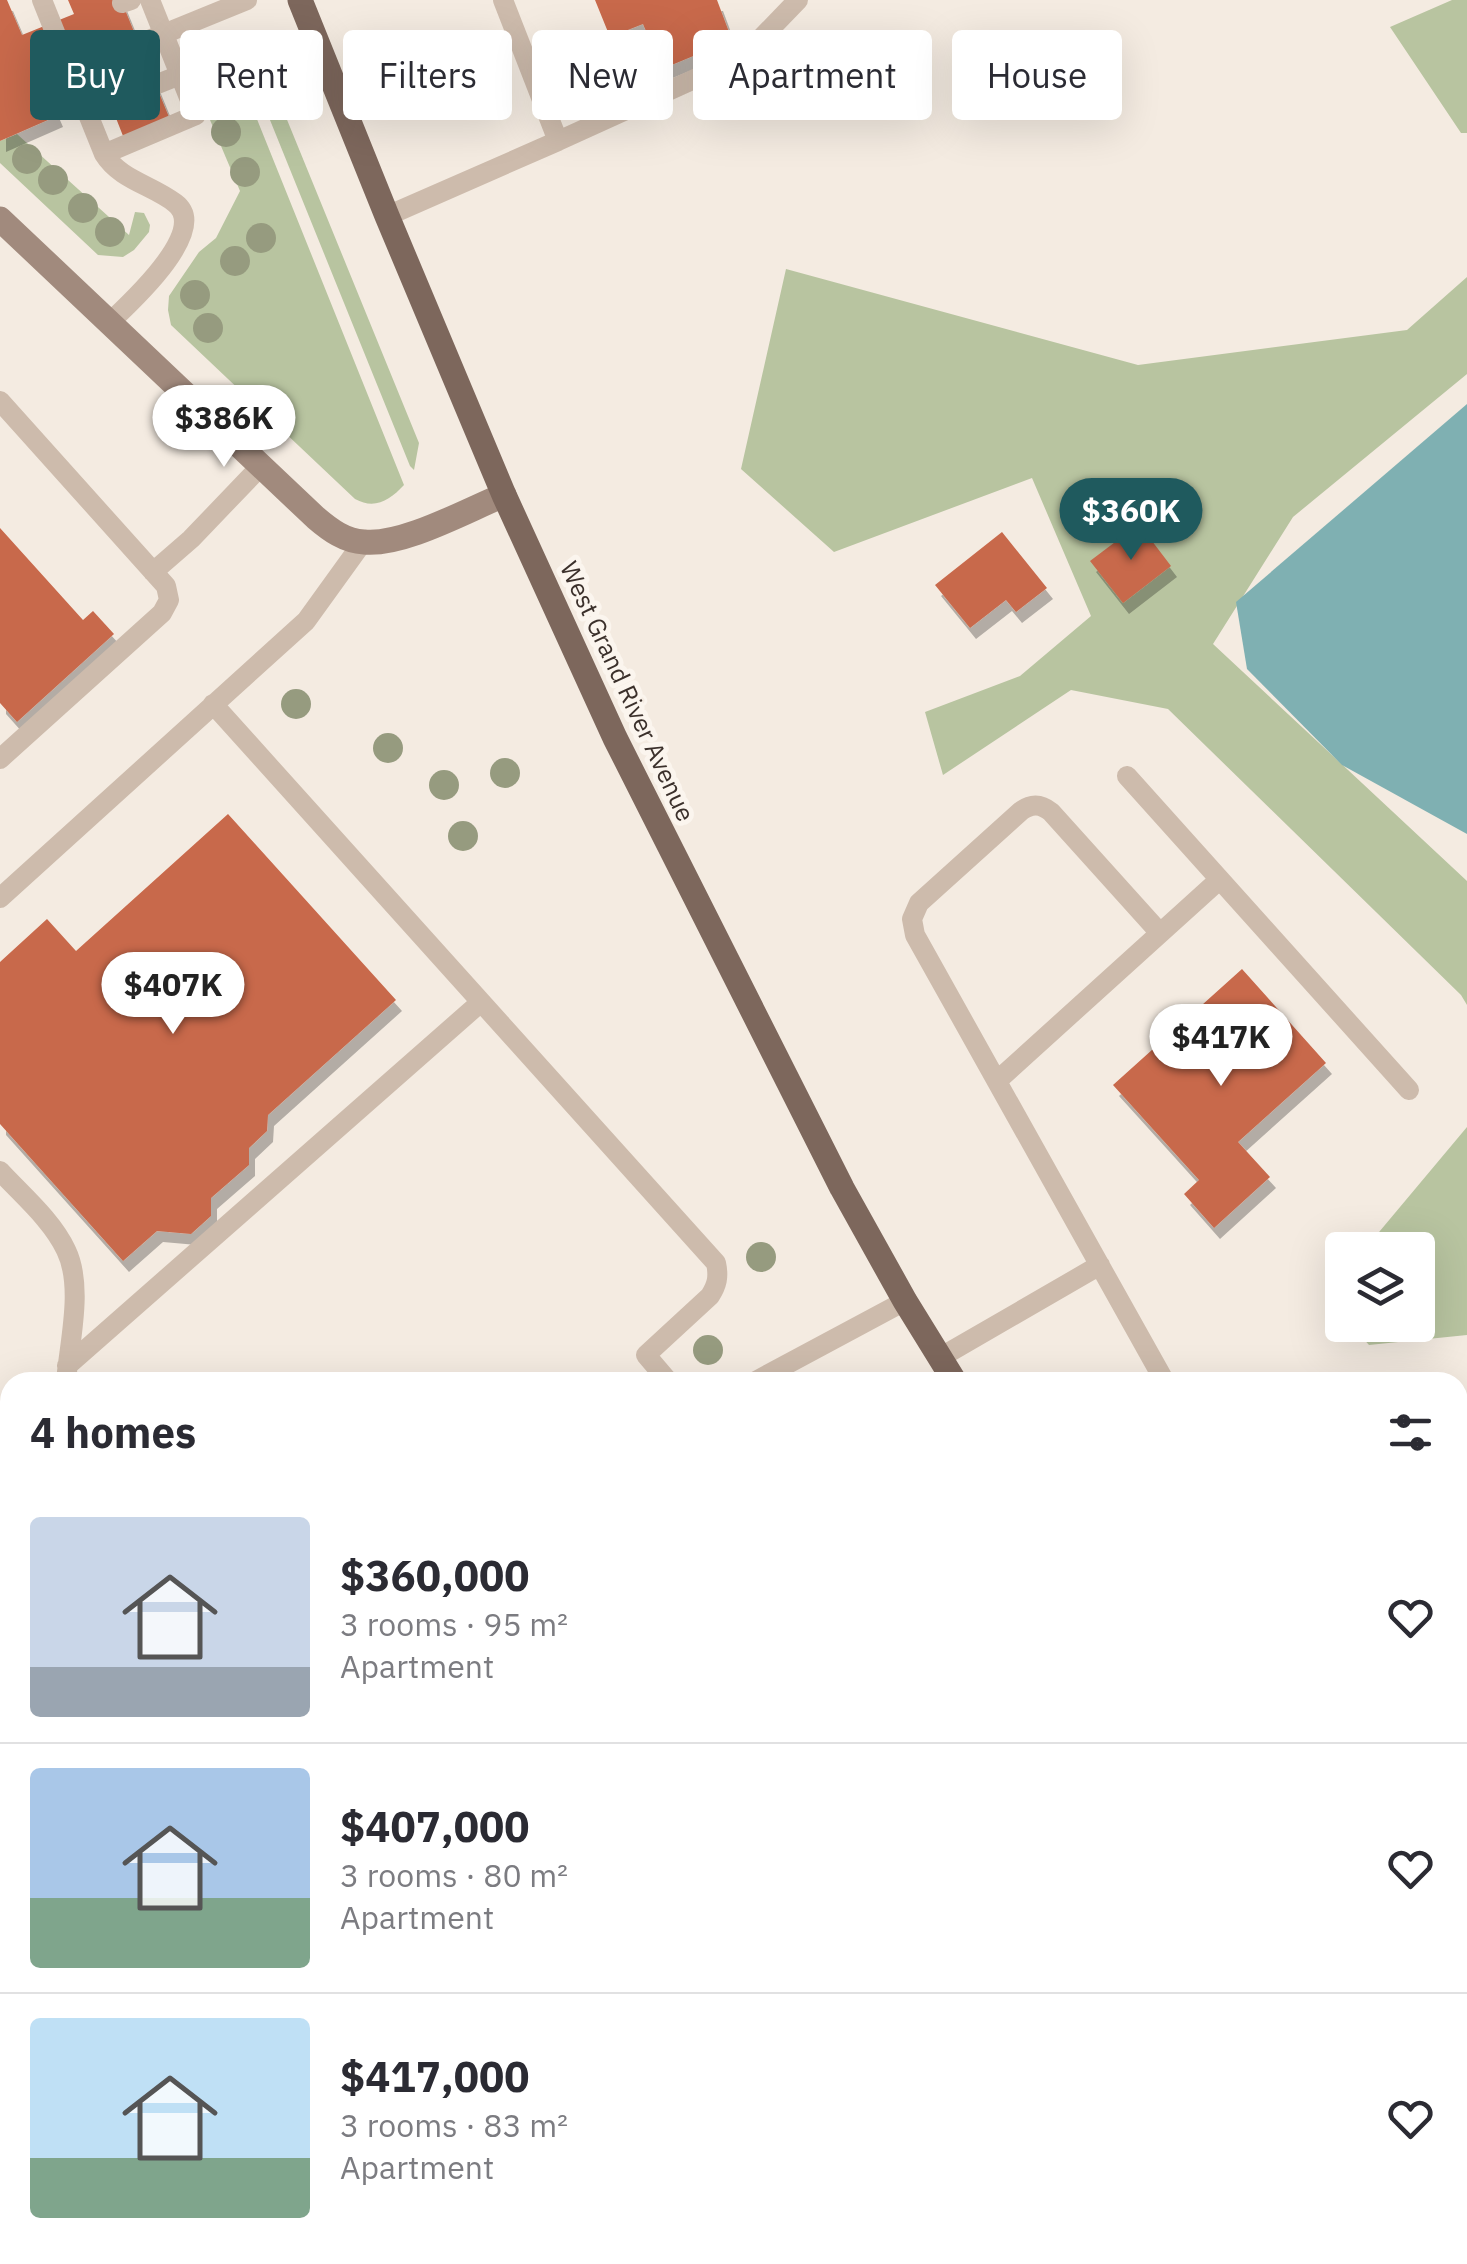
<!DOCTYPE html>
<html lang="en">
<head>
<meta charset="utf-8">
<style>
  body { margin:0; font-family:"IBM Plex Sans",sans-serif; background:#f7f7f7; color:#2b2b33; height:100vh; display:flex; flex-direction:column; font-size:38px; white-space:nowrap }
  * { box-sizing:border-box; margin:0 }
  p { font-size:32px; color:#7c7c81 }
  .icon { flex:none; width:55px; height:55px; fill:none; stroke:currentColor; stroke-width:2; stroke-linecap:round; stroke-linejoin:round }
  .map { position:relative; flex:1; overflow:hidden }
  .details { position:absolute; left:0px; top:1372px; width:1468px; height:892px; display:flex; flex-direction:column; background:#fff; border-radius:30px 30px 0 0; box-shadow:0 10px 40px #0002 }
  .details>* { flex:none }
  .top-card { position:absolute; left:30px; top:30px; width:1408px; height:90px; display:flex; gap:20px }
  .buttons { position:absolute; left:1325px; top:1232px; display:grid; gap:20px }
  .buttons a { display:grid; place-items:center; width:110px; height:110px; border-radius:10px; background:#fff; box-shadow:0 10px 40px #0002; font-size:50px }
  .price { position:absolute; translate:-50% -85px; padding:0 22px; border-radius:35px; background:#fff; color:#222; font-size:32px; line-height:65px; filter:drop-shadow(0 2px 5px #0008) }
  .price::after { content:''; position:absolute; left:50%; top:60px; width:30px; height:22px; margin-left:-15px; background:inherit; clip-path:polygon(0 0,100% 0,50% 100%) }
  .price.active { background:#1f5a5e; color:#fff }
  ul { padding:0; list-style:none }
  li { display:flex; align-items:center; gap:30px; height:250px; padding:0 30px }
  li+li { border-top:2px solid #e1e1e2 }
  li span { display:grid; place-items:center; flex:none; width:280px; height:200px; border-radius:10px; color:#555 }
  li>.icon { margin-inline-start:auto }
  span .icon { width:120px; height:120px; fill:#fffc; stroke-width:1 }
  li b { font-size:42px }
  h2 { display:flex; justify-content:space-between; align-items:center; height:120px; padding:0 30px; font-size:42px }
  .chip { padding:0 35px; border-radius:10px; background:#fff; box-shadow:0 10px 40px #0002; font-size:35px; line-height:90px }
  .chip.active { background:#1f5a5e; color:#fff }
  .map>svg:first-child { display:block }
  .green { fill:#b8c4a0 }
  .water { fill:#7fb0b2 }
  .building { fill:#c8694b; filter:url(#shadow) }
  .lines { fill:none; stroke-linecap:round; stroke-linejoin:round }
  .path { stroke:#b9a596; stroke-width:6; stroke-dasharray:5 5; stroke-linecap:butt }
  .lane { stroke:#cdbbac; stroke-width:20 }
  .street { stroke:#cdbbac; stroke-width:25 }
  .secondary { stroke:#a18a7d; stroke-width:25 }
  .primary { stroke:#7d675c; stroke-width:25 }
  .tree { fill:#969b7f }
  .labels { text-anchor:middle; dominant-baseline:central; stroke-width:10; stroke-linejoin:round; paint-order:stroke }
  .street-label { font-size:25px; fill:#3b302b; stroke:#fbf5ee }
</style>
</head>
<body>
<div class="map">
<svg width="1467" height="2264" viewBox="0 0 1467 2264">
  <defs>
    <filter id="shadow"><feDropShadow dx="6" dy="11" stdDeviation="0" flood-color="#0004"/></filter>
  </defs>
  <rect width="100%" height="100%" fill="#f4ebe1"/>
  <path class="green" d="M1452,0H1467V133H1461L1390,27Z
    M240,46L252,49L261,56L419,443L414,470L410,466Z
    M228,47L404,485C390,500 375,510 355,499L171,325L168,310L169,296L199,252L216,238L240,191L202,101C197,73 203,60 228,47Z
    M17,134L129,235L135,212L144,213L150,225L149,232L134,250L123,257L98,255L0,163V141Z
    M786,269L1138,365L1407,330L1467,277V374L1293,517L1213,644L1467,881V1005L1461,995L1168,709L1071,690L943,775L925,712L1020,676L1091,616L1032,478L834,552L741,469Z
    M1467,1127V1335L1369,1345L1351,1325H1418V1250H1364Z
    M0,1435L10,1446V2255H171L157,2264H0Z"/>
  <path class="water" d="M1467,404V834L1342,765L1247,669L1236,602Z"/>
  <path class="building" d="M0,0H7L22,35L74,14L68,0H121L171,122L125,141L101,80L50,100L57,116L0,141Z
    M595,0H717L732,40L662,69L643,24L610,37Z
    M1139,524L1171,566L1123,603L1090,561Z
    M0,528L83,620L93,611L114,634L17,722L0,703Z
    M1002,532L1047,588L1016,612L1006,600L970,628L935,585Z
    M228,814L396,1000L268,1115L267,1131L249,1148V1165L211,1198V1216L191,1234L157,1231L123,1261L0,1124V962L47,919L76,951Z
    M1242,969L1326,1063L1238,1142L1270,1177L1214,1228L1184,1194L1199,1180L1113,1085Z
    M432,2255L440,2257L442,2255H466L470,2258L464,2264H424Z
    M771,2255H804L809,2264H776Z
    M839,2255H904L887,2264H844Z
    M980,2255H986L991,2264H964Z
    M1015,2255H1158L1159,2260L1127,2264H1016Z"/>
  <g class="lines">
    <path class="path" d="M0,1498L10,1506
      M0,1806L10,1817"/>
    <path class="lane" d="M42,0L104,154C120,180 152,185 175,203C211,230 129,304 109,323
      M122,3L131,0
      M139,44L247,0
      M155,85L180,75
      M87,113L110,104
      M558,141L743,57L798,0
      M104,154L196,115L150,0
      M387,216L558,141L503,0
      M0,401L166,586L169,600L162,613L0,759
      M153,572L191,539L260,467
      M213,704L716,1263C719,1277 717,1285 710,1296L646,1355L669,1382
      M1127,776L1409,1090
      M0,898L306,621L363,542
      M1160,933L1051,812C1041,804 1032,803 1021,811L919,903L912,919L915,935L1165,1382
      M998,1080L1219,880
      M0,1171C22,1195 52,1220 66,1250C84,1287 69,1343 66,1382
      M941,1357L1100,1265
      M67,1366L481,1002
      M754,1382L905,1301
      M625,2255L642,2264
      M741,2255L746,2264
      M1241,2264H1242"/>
    <path class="street" d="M238,2264L250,2255"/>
    <path class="secondary" d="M0,219L316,518C330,530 345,541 364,542C403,546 467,510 504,495"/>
    <path class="primary" d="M300,0L387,216L504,495L615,738L842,1188L905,1301L955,1382
      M1444,2255L1449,2264"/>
  </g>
  <g class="tree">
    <circle cx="209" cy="88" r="15"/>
    <circle cx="226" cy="132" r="15"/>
    <circle cx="27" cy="159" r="15"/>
    <circle cx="245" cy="172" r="15"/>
    <circle cx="53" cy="180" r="15"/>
    <circle cx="83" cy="208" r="15"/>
    <circle cx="110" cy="232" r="15"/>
    <circle cx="261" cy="238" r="15"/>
    <circle cx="235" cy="261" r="15"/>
    <circle cx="195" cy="295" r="15"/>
    <circle cx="208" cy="328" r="15"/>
    <circle cx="296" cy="704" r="15"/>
    <circle cx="388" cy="748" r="15"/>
    <circle cx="505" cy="773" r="15"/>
    <circle cx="444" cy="785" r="15"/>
    <circle cx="463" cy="836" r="15"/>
    <circle cx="761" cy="1257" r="15"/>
    <circle cx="708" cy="1350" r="15"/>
  </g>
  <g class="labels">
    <g class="street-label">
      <text transform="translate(628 691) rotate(65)">West Grand River Avenue</text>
    </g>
  </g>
</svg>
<div class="buttons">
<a><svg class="icon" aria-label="layers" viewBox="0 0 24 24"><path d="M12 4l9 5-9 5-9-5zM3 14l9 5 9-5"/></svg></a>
</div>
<b class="price" style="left:224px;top:470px">$386K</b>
<b class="price active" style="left:1131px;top:563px">$360K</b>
<b class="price" style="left:173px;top:1037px">$407K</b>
<b class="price" style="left:1221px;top:1089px">$417K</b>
<div class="top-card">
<a class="chip active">Buy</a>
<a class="chip">Rent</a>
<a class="chip">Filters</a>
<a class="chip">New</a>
<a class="chip">Apartment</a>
<a class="chip">House</a>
</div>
<section class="details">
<h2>4 homes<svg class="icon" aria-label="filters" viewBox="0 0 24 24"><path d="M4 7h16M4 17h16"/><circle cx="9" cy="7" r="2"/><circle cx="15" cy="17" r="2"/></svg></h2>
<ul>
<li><span style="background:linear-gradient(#c9d6e8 75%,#9aa5b1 0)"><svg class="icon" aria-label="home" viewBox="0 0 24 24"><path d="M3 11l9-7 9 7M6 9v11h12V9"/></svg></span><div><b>$360,000</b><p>3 rooms · 95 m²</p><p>Apartment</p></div><svg class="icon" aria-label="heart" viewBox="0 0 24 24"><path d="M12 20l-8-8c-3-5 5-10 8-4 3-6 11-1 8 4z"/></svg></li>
<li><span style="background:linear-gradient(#a9c7e8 65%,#7fa58c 0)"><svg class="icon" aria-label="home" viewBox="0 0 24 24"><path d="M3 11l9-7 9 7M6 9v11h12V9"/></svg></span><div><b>$407,000</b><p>3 rooms · 80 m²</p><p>Apartment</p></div><svg class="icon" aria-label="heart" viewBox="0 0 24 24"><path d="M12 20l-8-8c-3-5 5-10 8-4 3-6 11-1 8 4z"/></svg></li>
<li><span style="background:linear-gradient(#bfe0f5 70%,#7fa58c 0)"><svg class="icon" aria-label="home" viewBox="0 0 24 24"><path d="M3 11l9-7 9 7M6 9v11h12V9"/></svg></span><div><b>$417,000</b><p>3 rooms · 83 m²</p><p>Apartment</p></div><svg class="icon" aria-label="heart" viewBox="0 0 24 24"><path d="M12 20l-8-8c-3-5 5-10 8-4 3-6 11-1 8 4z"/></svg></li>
</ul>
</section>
</div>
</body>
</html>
